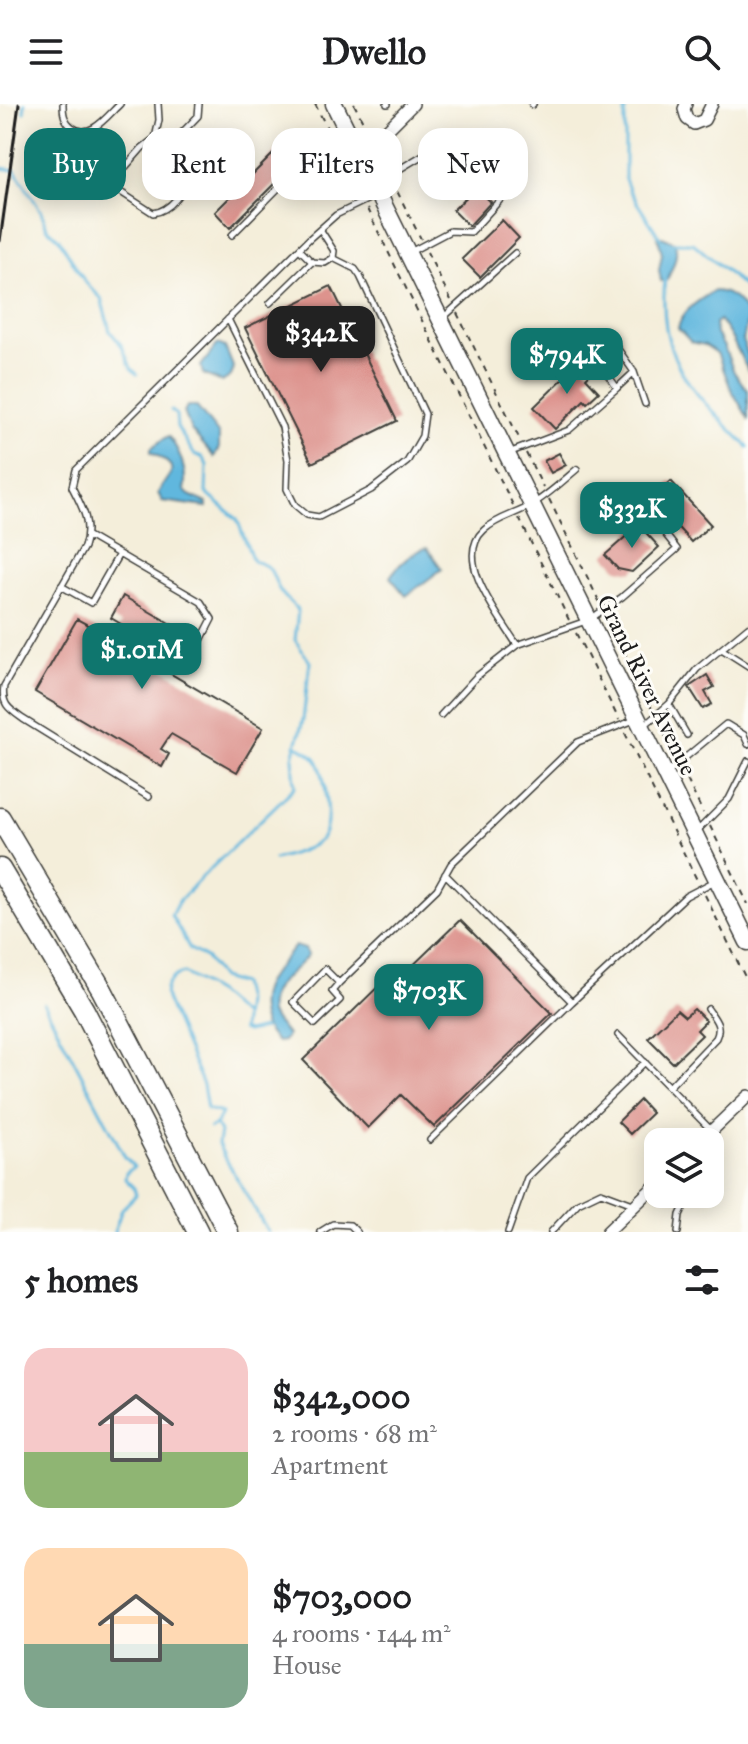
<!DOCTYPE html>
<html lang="en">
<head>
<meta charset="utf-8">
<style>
  body { margin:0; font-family:"IM FELL Great Primer",serif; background:#f2f2f2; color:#202124; height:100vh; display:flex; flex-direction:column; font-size:30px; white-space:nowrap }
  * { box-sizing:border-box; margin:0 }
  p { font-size:26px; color:#757577 }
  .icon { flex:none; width:44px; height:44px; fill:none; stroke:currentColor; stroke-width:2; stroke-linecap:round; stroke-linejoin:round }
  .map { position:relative; height:1128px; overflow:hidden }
  .sheet { display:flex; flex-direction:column; background:#fff; flex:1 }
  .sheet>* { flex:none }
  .hud { position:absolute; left:24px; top:24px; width:700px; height:72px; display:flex; gap:16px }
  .fabs { position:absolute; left:644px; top:1024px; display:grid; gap:16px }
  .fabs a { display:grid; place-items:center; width:80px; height:80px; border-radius:16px; background:#fff; box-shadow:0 4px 20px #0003; font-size:40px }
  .price { position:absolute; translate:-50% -68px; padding:0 18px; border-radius:16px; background:#0f766e; color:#fff; font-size:26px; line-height:52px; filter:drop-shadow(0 2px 4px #0008) }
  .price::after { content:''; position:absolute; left:50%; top:48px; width:24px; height:18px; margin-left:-12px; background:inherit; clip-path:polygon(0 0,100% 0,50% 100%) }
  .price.active { background:#222; color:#fff }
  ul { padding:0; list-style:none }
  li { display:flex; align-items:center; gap:24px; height:200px; padding:0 24px }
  li span { display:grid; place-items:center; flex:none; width:224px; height:160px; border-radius:24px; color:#555 }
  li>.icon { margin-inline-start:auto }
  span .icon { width:96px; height:96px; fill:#fffc; stroke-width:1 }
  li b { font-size:34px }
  h2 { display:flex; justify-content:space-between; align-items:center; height:96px; padding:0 24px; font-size:34px }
  .pill { padding:0 28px; border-radius:24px; background:#fff; box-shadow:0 4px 20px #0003; font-size:28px; line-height:72px }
  .pill.active { background:#0f766e; color:#fff }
  header { display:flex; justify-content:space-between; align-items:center; height:104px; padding:0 24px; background:#fff; font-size:36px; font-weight:700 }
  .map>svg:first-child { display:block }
  .water { fill:#61b7de; stroke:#3e6a7d; stroke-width:2 }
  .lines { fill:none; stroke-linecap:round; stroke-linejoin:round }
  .stream { stroke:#61b7de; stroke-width:3 }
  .building { fill:#dd938d }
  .lane-casing { stroke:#3c3c38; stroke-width:8 }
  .street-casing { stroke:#3c3c38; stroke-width:14 }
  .secondary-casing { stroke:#3c3c38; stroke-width:19 }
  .highway-casing { stroke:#3c3c38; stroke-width:23 }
  .path { stroke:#3c3c38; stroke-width:2; stroke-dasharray:6 6; stroke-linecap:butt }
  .lane { stroke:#fff; stroke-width:5 }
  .street { stroke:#fff; stroke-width:11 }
  .secondary { stroke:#fff; stroke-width:16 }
  .highway { stroke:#fff; stroke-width:20 }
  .rail { stroke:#1c1c1c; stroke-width:3 }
  .labels { text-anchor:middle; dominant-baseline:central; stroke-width:6; stroke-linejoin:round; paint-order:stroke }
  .street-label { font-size:24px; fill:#1c1c1c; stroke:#fdfcf7 }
</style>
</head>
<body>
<header><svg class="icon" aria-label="menu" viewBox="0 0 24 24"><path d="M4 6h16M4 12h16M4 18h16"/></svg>Dwello<svg class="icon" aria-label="search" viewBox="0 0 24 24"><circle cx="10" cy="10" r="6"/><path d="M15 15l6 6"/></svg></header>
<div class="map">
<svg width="748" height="1128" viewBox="0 0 748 1128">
  <rect width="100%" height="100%" fill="#fdfcf7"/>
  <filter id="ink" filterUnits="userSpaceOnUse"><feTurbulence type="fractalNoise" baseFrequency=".0125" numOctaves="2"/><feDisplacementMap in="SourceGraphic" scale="16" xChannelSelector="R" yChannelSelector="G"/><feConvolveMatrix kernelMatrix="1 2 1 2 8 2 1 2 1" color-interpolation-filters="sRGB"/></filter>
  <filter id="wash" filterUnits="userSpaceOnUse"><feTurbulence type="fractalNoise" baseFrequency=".006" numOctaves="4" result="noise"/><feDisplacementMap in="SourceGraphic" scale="32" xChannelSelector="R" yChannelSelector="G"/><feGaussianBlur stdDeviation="1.8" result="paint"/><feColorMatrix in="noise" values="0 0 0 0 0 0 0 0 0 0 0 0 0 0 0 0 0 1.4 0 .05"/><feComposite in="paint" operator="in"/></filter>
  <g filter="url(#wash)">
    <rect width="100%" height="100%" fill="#f4eeda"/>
    <path class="water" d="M662,133L674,138C680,149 672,165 667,176L661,177L659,166L662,150L658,134Z
      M714,187C732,188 739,197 748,212L743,237L748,251V266C736,247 735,234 719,216L715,219L716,230L724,243L734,268L748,287V314L731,285L717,249L705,241L691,238L678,224C682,206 699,196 714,187Z
      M218,240L225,243L234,265L231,272L222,278L203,270L201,262Z
      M187,302H196L219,331V344L214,353L191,326L184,308Z
      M168,332C180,346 188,368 184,386L189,391L207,399V403L162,397L158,389C170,366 184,366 151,348V344Z
      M427,444L442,465L406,492L390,473C397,462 414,446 427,444Z
      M295,842L305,845L308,851C293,871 266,880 270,910L287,931L283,937L277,938C260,925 256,898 266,879C274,866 286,854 295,842Z"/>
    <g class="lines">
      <path class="stream" d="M625,0V75L630,88L660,134
        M24,8L25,0
        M0,64L15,66L41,107L47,124L59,135L85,178L101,194L110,227L122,242L131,264L137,270
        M672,139H693L748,186
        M665,173C657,259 692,287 748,343
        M171,306L176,311L177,323L194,350L202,353L207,361L206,389L237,415L253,457C275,463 270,468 279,485C283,493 292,499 298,506L295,536L310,558L303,616L293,653L295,683L202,773L179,797L171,811L190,845L206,854L221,874L241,880L245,897L242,926L247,928L264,924
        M274,755C289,751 310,746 321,735C333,722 326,669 316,655C311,649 302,644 295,641
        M44,900L125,1053L134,1063L126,1069L125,1075L134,1084L136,1091L122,1105L114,1128
        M216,1021L220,1028L218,1040L224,1052L268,1128
        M210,1024L216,1021L222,1009L207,1005L203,981L166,895C163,882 171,872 184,869L217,889L243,912"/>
    </g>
    <g id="blocks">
      <path class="building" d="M289,34L304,50L230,124L215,108Z
        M476,84L491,98L469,122L453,106Z
        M502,116L519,134L480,173L462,155Z
        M331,182L397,317L312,359L245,224Z
        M580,258L591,269L586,274L599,288L587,299L584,296L555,325L534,303Z
        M559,349L566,361L551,369L544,357Z
        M671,377L711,421L691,438L652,395Z
        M639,421L659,443L632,468L618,465L605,451Z
        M123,492L183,527L170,550L159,543L151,558L263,624L237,668L171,630L161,645L169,650L162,663L35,588L77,515L112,534L121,520L111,514Z
        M707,571L714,583L705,588L712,600L703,605L689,583Z
        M460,816L552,909L434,1023L401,991L368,1024L303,956L393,868L400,874Z
        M694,905L706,917L697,926L702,931L673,959L648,934L677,906L685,913Z
        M640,996L652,1009L630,1030L618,1018Z"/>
    </g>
  </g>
  <g filter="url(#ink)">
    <use href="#blocks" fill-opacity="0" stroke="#3c3c38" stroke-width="2"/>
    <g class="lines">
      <defs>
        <path id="lane" d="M63,0C63,9 64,17 72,23C90,37 108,11 120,0
          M387,0H388
          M532,1L533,0
          M155,34L173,38C176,50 184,61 185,70C188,87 169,107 153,109L119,87L115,75L142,44Z
          M155,34L159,16L158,0
          M173,38L198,12L199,0
          M378,78L443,39
          M232,131L340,22
          M299,145L312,158L325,159L333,154
          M412,147L450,127L471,128L508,87L494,72
          M270,199L312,158
          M444,213L515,149
          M228,215L282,323L288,356L287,385L295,401L307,411L319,413L371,386L407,358L422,332L425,310L360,172L355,165L333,154L334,147L320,125
          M617,284L634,268
          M511,348L569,326L617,284L595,252L613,238L634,268L645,300
          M88,432L201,498L212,515L196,546
          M61,482L91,499L119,450
          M517,541C500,513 452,455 484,426C498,413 518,410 533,400C549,390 563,377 577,365
          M723,546L748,562
          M669,600L697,565L748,523
          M441,611L476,573L517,541L589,516L622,493L677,445L654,416
          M646,620L669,600L687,631
          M669,667L726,620L744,631L748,640
          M149,693L23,615C9,605 1,600 4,582L84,443C92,420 83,404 72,383L76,366L309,135L336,111L377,91
          M698,726L729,695L748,657
          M339,879L332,887L340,896L315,920L293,898L325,865L339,879L437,785L451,760L578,638L637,615
          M572,898L686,792L713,778
          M618,931L711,1026
          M669,983L716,934C722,922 715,915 708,905
          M430,1036L572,898L445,770
          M320,1128L333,1120L350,1121L357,1128
          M508,1128L527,1074L645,958
          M551,1128L578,1099L601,1088L633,1100
          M678,1128L680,1111L690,1090"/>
        <path id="street" d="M686,0L684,5L687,15L694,20L704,16L712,0
          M360,53L413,0
          M700,1038L748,992
          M607,1128L658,1079"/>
        <path id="secondary" d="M334,0L748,838"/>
        <path id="highway" d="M0,714L102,886L228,1128
          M0,765L84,906L198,1128"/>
      </defs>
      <use href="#lane" class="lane-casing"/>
      <use href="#street" class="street-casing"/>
      <use href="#secondary" class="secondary-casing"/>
      <use href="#highway" class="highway-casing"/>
      <path class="path" d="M315,0L327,24
        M354,0L370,31
        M333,37L361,92
        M378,48L385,64
        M392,77L421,135
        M367,105L513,401
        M427,148L451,196
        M457,209L520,336
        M526,349L543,383
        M549,395L601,501
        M519,414L569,516
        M608,514L652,605
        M576,529L619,616
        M659,618L675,652
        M625,629L698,778
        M682,665L703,709
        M710,722L748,800
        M705,791L748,879"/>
      <use href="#lane" class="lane"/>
      <use href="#street" class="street"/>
      <use href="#secondary" class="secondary"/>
      <use href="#highway" class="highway"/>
      <path class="rail" d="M0,137L19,0"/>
    </g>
  </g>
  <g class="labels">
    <g class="street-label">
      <text transform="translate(647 581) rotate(64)">Grand River Avenue</text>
    </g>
  </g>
</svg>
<div class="fabs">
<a><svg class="icon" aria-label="layers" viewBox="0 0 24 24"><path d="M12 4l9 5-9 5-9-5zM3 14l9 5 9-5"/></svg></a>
</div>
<b class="price active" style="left:321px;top:270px">$342K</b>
<b class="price" style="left:567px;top:292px">$794K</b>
<b class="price" style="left:632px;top:446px">$332K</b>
<b class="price" style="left:142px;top:587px">$1.01M</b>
<b class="price" style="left:429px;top:928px">$703K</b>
<div class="hud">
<a class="pill active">Buy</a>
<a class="pill">Rent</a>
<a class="pill">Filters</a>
<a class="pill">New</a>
</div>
</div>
<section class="sheet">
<h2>5 homes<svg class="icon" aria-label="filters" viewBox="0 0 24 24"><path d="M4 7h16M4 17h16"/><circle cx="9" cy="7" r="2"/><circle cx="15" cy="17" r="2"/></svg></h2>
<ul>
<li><span style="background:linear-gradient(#f6c9c9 65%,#8fb573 0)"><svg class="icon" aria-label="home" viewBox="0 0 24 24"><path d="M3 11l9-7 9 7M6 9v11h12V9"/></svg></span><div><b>$342,000</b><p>2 rooms · 68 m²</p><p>Apartment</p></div></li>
<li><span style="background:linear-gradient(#ffd9b3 60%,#7fa58c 0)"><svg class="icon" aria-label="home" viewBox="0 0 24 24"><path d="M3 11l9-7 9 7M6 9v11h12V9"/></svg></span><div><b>$703,000</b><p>4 rooms · 144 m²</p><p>House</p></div></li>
</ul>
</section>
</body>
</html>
